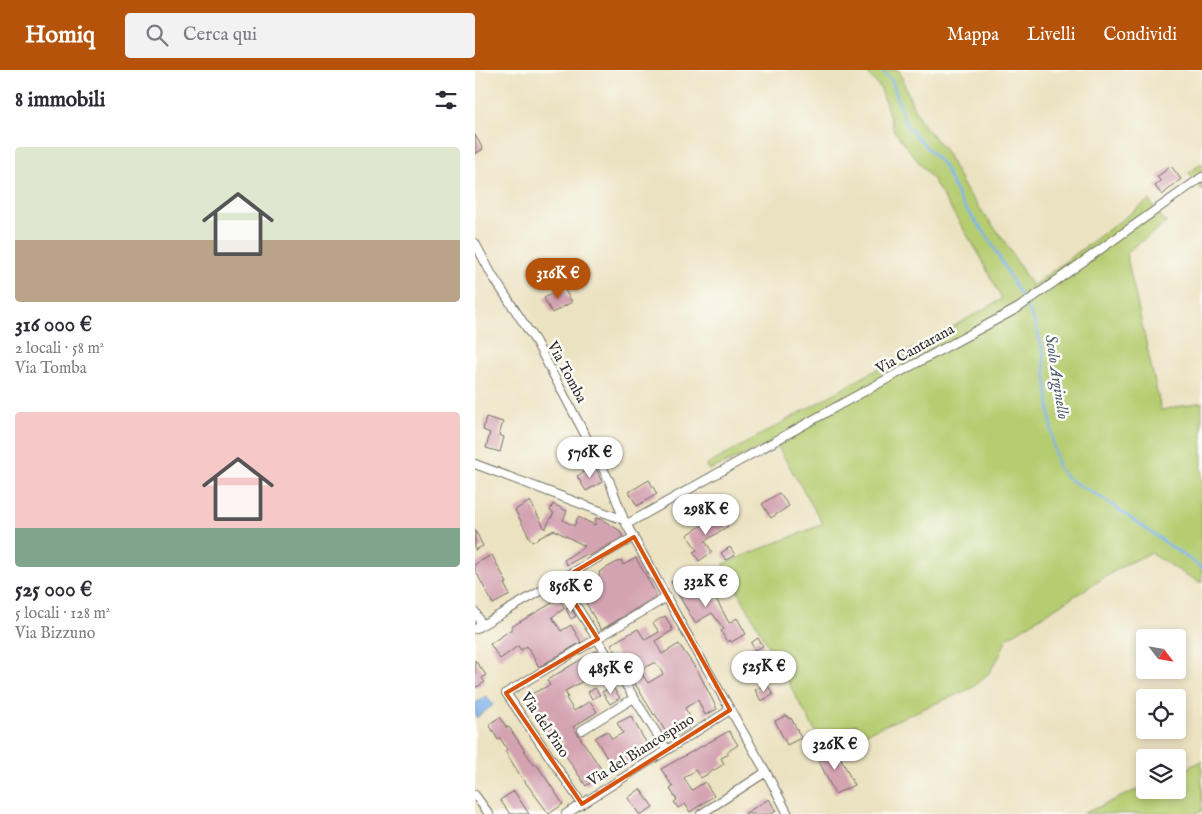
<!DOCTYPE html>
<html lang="it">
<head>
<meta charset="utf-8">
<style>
  body { margin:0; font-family:"IM FELL English",serif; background:#f2f2f3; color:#2b2b33; height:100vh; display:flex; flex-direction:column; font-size:19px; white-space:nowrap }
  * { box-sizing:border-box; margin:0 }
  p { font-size:16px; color:#7c7c81 }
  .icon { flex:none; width:28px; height:28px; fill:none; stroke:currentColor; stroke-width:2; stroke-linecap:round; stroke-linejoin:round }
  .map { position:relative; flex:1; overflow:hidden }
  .side { display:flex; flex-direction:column; background:#fff; width:475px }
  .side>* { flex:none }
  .needle { width:32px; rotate:121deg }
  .controls { position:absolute; left:661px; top:559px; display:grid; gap:10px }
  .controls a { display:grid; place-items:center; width:50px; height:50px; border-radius:5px; background:#fff; box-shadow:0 2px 8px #0003; font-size:25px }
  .price { position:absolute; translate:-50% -42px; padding:0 11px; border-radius:18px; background:#fff; color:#222; font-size:16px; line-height:32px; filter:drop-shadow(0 1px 2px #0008) }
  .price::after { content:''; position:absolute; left:50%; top:30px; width:15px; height:11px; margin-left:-8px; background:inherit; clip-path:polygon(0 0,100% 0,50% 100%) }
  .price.on { background:#b45309; color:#fff }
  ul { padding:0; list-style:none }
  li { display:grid; align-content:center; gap:10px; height:265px; padding:0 15px }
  li span { display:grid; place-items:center; height:155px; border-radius:5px; color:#555 }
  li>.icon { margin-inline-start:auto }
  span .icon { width:90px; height:90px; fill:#fffc; stroke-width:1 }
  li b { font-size:21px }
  h2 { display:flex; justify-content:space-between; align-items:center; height:60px; padding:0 15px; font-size:21px }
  header { display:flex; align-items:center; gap:30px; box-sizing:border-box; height:70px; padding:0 25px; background:#b45309; color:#fff }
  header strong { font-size:24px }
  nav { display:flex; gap:28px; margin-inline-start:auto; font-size:18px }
  .search { width:350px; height:45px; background:#f2f2f3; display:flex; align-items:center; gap:12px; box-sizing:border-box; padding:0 18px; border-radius:5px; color:#7c7c81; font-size:19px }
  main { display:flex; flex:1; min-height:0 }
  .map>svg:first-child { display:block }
  .green { fill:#b5cc70; stroke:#707c4e }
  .water { fill:#7eb3ec; stroke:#546f8c }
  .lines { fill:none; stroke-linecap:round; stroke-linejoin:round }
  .stream { stroke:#7eb3ec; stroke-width:2.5 }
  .building { fill:#d4a3b2; fill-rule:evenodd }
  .minor-casing { stroke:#6e6b60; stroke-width:10 }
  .minor { stroke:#fff; stroke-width:8 }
  .marked { fill:none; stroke:#d5540f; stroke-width:4; stroke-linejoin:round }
  .labels { text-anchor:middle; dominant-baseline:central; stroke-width:5; stroke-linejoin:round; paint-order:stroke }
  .street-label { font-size:15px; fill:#2b2b2b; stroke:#fdfcf7 }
  .water-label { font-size:16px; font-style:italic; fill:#485b6f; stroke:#fdfcf7 }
</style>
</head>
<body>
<header>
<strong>Homiq</strong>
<div class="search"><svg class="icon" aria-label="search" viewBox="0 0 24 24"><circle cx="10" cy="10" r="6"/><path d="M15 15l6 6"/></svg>Cerca qui</div>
<nav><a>Mappa</a><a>Livelli</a><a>Condividi</a></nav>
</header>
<main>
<section class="side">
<h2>8 immobili<svg class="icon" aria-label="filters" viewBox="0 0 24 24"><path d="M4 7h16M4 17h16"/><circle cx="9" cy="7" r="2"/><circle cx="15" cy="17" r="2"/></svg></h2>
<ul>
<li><span style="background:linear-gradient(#dfe7d0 60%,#b9a48a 0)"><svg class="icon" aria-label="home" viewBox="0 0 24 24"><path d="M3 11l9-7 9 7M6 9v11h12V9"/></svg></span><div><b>316 000 €</b><p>2 locali · 58 m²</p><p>Via Tomba</p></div></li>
<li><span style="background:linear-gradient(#f6c9c9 75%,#7fa58c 0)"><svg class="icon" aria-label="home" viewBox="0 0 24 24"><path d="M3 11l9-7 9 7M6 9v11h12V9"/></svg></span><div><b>525 000 €</b><p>5 locali · 128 m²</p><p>Via Bizzuno</p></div></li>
</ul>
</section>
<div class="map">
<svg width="727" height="744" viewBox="0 0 727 744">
  <rect width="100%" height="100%" fill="#fdfcf7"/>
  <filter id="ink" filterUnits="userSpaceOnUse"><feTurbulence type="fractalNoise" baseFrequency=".02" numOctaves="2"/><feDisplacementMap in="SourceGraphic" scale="10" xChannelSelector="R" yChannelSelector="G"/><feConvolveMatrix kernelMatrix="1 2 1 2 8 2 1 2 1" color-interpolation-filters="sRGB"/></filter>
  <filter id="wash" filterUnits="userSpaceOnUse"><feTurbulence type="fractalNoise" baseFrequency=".0096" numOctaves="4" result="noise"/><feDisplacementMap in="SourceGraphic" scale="20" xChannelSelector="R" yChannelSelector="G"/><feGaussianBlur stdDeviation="1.12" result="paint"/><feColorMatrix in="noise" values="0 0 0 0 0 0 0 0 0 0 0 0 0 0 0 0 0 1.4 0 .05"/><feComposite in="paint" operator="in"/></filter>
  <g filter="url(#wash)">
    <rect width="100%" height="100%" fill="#ebe2c1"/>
    <path class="green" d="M390,0H424L438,37L448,54L471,82L491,120L528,169L557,216L674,130L691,153L651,183L686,340L727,332V513L711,505L676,483L651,494L532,568L525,585L514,603L497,618L387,665L381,654L344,668L248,494L348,454L300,372L234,400L232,395L527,229L502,181L458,110L419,61L406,19Z
      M727,93V121L714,103Z
      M727,691V741L720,744H608L670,716V720H702L703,702Z"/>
    <path class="water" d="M11,626L18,635L1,648L0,634Z"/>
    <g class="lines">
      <path class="stream" d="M407,0L417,11L431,55L468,95L487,134L513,167L559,250L568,281L578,374L583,397L593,409L624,426L727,498"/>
    </g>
    <g id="blocks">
      <path class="building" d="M0,65L8,79L0,84Z
        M696,96L706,109L687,125L680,116L686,111L682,107Z
        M88,217L97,232L77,243L69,228Z
        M11,347L28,352L24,365L29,367L25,382L11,378L15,363L8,360Z
        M120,396L127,412L111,421L102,406Z
        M174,410L182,424L162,436L154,422Z
        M304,423L314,436L296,448L287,434Z
        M55,431L70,459L79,443L75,441L78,434L92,441L88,450L99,456L103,447L120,455L121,448L129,450V451L144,460L148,467L114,486L112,484L92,495L89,490L110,476L79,460L57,472L40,440Z
        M244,444L253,456L230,471L237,482L224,491L218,482L222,480L212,465Z
        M0,460L8,476L0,480Z
        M255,477L260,485L251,490L246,483Z
        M17,485L32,513L29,514L35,525L18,534L0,500V494Z
        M161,488L182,526L126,560L111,533L117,529L108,515L125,505L124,502L146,490L148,495Z
        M210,504L226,529L238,523L254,553L262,548L271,564L256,572L255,570L252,572L246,561L249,559L237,543L220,553L196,512Z
        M84,529L90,538L77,547L86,561L96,555L106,572L64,597L52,576L46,580L43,576L25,589L15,574L37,559L36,557Z
        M95,537L101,546L96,549L91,539Z
        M190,546L198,560L180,571L187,584L204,574L224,603L242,639L230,645L223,630L210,638L218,652L212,656L214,658L195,669L180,644L179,645L136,574L163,559L170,570L184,562L178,553ZM178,593H181L188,604L173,613L165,601Z
        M283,568L288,576L280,580L276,573Z
        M120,581L127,592L123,594L130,605L115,614L112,609L90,621L93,627L91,628L99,641L115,631L122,642L98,657L129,703L111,716L85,677L90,674L82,662L75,667L66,653L68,651L61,641L59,642L50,627L75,615L72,610Z
        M277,583L286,599L268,609L259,593Z
        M0,590L11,605L7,608L10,612L0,618Z
        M292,614L298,625L286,631L280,620Z
        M137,616L145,628L135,634L127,622Z
        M120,618L125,625L117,629L113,622Z
        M312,645L314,649L316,648L326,668L312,675L300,651Z
        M156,646L173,676L168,679L170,682L151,693L150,690L138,698L120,668L132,661L137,669L148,663L142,653Z
        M25,647L32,658L34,657L59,695L61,694L64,698L88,734L74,744L45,705L30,681L32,679L25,668L23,670L14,654Z
        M254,661L263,675L252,682L254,684L246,688L249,694L226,708L220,700L209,708L217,720L230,712L239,726L215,742L210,734L203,738L199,732L202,730L195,719L198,717L186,699Z
        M361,678L379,715L360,724L342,687Z
        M165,719L178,737L167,744H164L153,728Z
        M39,721L54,744H35L25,730Z
        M294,729L301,741L296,744H269Z"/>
    </g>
  </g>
  <g filter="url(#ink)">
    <use href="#blocks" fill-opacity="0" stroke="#6e6b60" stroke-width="1"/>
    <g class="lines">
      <defs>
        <path id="minor" d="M0,173L17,205L61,272L134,410L149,450L209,559L291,702L313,744
          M0,394L149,450
          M152,454L368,333L543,238L727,107
          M85,510L192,680
          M0,542L7,555
          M0,559L159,467
          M107,660L159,628
          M0,725L14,744
          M107,734L31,623L192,527
          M91,744L255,640
          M226,744L291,702"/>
      </defs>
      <use href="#minor" class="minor-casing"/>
      <use href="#minor" class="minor"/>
    </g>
  </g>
  <path class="marked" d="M159,467L255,640L107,734L31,623L123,569L85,510Z"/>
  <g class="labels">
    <g class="street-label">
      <text transform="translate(440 279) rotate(-29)">Via Cantarana</text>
      <text transform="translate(92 302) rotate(62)">Via Tomba</text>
      <text transform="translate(70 655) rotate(56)">Via del Pino</text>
      <text transform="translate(166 680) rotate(-32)">Via del Biancospino</text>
    </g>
    <g class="water-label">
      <text transform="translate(581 307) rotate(81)">Scolo Arginello</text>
    </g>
  </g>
</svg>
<div class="controls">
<a><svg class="needle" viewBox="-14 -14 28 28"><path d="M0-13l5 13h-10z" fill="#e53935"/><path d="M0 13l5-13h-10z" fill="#7c7c81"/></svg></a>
<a><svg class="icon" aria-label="locate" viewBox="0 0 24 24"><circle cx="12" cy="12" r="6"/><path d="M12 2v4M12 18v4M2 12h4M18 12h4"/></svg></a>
<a><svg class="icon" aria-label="layers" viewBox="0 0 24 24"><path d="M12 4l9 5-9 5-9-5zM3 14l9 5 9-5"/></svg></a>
</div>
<b class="price on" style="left:83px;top:230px">316K €</b>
<b class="price" style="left:115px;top:409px">576K €</b>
<b class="price" style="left:231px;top:466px">298K €</b>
<b class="price" style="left:231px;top:538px">332K €</b>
<b class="price" style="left:96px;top:543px">856K €</b>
<b class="price" style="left:289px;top:623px">525K €</b>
<b class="price" style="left:136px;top:625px">485K €</b>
<b class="price" style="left:360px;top:701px">326K €</b>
</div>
</main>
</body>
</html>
